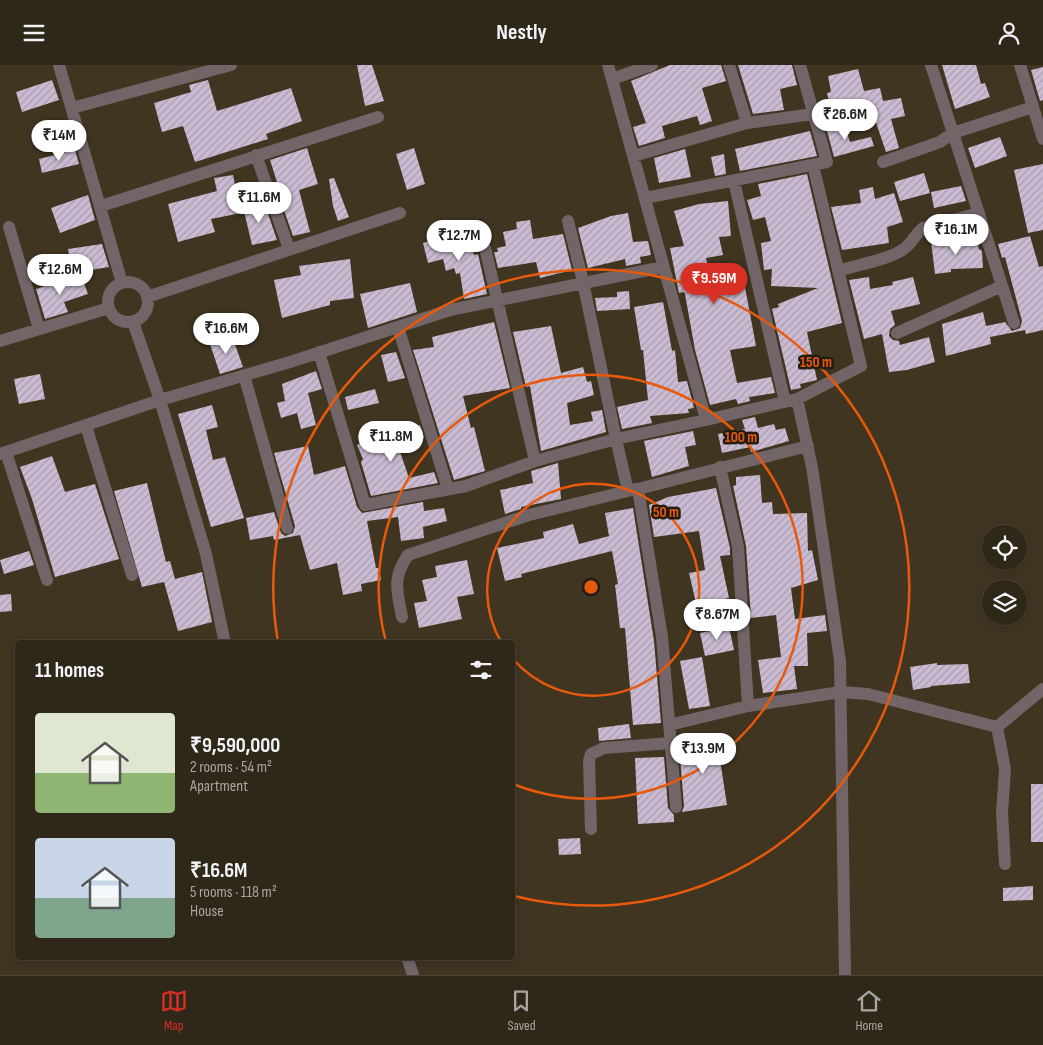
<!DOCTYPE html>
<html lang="en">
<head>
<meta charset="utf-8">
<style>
  body { margin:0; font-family:"Sofia Sans Condensed",sans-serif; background:#3b3426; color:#f1f3f6; height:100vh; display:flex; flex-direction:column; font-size:19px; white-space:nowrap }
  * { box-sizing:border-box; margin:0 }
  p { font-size:16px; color:#a7a6a2 }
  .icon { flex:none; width:28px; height:28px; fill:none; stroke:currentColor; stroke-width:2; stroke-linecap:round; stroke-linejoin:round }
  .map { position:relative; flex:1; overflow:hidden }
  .sheet { position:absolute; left:15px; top:575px; width:500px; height:320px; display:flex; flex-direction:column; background:#2f2819; border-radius:5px; box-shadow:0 2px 8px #0003,0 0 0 1px #4a4438 }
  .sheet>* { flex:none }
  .fabs { position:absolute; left:982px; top:460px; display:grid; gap:10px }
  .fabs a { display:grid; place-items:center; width:45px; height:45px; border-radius:50%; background:#2f2819; box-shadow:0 2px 8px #0003,0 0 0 1px #4a4438; font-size:25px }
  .price { position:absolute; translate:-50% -42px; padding:0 11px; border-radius:18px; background:#fff; color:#222; font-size:16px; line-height:32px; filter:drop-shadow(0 1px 2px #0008) }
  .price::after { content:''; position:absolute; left:50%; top:30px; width:15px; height:11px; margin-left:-8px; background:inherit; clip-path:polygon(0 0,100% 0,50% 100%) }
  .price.on { background:#d93025; color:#fff }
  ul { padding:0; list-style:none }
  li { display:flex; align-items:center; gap:15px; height:125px; padding:0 20px }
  li span { display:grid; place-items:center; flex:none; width:140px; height:100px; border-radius:5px; color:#555 }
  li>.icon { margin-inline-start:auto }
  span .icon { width:60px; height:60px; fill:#fffc; stroke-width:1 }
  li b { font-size:21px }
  h2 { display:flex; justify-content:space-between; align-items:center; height:60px; padding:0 20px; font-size:21px }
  header { display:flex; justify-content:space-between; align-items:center; height:65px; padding:0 20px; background:#2f2819; font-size:22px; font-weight:700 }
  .tab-bar { display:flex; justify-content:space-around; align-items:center; height:70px; border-top:1px solid #4a4438; background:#2f2819; font-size:14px; color:#a7a6a2 }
  .tab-bar a { display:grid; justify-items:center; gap:2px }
  .tab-bar .on { color:#d93025 }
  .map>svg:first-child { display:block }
  .building { fill:url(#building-hatch) }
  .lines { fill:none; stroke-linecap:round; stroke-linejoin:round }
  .minor { stroke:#716567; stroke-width:12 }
  .ring { fill:none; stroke:#e8590c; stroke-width:2.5 }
  .centre { fill:#e8590c; stroke:#221d14; stroke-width:2.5 }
  .ring-label { font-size:15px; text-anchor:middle; font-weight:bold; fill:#e8590c; stroke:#221d14; stroke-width:5; stroke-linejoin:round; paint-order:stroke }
</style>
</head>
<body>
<header><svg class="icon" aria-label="menu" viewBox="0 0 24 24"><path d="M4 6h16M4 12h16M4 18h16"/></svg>Nestly<svg class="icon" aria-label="person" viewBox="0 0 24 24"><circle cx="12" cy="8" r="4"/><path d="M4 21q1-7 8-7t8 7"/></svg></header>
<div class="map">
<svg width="1043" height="910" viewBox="0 0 1043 910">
  <defs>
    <pattern id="building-hatch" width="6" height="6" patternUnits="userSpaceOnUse" patternTransform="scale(1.25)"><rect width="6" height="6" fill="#cabbd2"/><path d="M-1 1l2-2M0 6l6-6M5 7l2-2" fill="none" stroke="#a89cad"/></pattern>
  </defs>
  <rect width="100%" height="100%" fill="#3f3521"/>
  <path class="building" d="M357,0H372L384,36L365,41Z
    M670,0H721L726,16L702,23L712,56L700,60L697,51L662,61L665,73L639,81L633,62L646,58L631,16Z
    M738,0H792L797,20L780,24L784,45L753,49Z
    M942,0H976L981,19L985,18L990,32L955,44Z
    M1043,2V35L1040,36L1031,5Z
    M858,4L864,26L880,23L883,36L901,33L905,51L891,54L899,83L886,87L869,37L831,45L827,28L831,27L828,11Z
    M52,15L59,35L22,47L16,27Z
    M208,15L217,46L291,23L302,56L266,69L268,74L195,97L183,61L162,67L154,38L191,27L189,20Z
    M843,56L850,77L871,72L874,81L834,92L826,62Z
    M810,66L817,91L740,106L735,84Z
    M1000,72L1007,91L975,103L968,83Z
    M307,83L318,119L299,125L310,167L293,171L280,134L282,133L270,95Z
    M414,83L425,119L407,125L396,89Z
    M685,84L691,112L659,118L654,93Z
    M75,85L79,99L42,108L39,94Z
    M724,89L726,109L715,111L711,92Z
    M1043,99V165L1028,168L1014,105Z
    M924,108L930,128L900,136L894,117Z
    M807,109L842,258L807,267L817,315L800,319L801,323L791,325L772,244L779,242L778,239L818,223L771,221L772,204L764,205L761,178L771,176L765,152L753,155L747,135L761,131L758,119Z
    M233,110L241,148L211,154L215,167L178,177L168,139L217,126L214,113Z
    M334,113L349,152L338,156L333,141L329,114Z
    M961,121L966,136L934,143L931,127Z
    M873,122L875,134L894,128L903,157L887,162L889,178L842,185L831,142L861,138L859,125Z
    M88,130L95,155L60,168L51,143Z
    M728,136L731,171L719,172L723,190L706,193L712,224L744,217L756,281L730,285L737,318L771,312L775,328L749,332L750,336L738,339L736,334L710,340L695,285L685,229L684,227L679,228L670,183L684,181L674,146L699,139Z
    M264,137L277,175L252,180L243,142Z
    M628,148L633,177L648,176L651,190L640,192L641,198L626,201L625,194L588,203L578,163L611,151Z
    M530,155L533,174L563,169L572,205L540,213L536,197L498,203L494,187H498L497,183L506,181L503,167L517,164L516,157Z
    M468,166L474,190L478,189L487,229L464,234L460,208L456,209L454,203L446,206L443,194L428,198L423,178Z
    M1030,171L1039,202L1043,201V265L1026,269L1025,265L990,272L991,279L946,291L942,259L983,247L986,261L1005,257L1012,266L1020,263L1022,256L1005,192L1002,193L998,179Z
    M975,173L979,184L982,186L983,203L951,204V207L935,209L931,176L947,174L948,180Z
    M102,179L109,202L72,208L68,184Z
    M350,194L354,233L330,236V240L282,253L274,215L301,210L299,201Z
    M81,210L88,229L64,237L68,247L45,254L36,224Z
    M869,212L870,224L893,220L892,217L913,212L920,239L891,246L895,260L890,264L889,271L893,275L899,276L900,280L929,272L935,297L907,305L889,307L882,269L864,274L849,215Z
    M410,218L417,247L368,263L360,229Z
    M629,226L630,244L597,246L595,233L617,232V227Z
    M663,237L672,286L675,285L678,317L687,316L694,343L688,344L689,348L650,351L652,358L622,364L617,342L648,335L643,285H641L634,242Z
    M494,257L510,323L463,331L471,363L474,362L485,406L454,415L413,285L434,282L432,272Z
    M551,261L561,308L583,302L587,317L591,316L594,330L567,338L570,360L593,356L591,347L602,345L606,367L541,386L530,321L526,322L513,267Z
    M232,271L243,302L220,309L210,279Z
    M396,287L405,313L388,317L381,290Z
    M316,306L322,324L308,328L316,360L301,364L297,348L281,353L277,338L285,336L282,319Z
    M40,309L45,334L19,339L14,314Z
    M375,324L379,338L348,345L345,332Z
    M212,340L218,362L206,365L213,395L225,392L244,453L211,462L178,349Z
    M755,352L758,363L774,359L776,365L785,363L789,376L751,387L750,382L722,388L718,369L745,364L742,355Z
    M420,360L424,373L398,381L409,413L434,407L438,418L371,431L361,397L363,394L357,380L370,373L390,370Z
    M693,366L696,380L685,382L689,401L652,412L644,376Z
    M308,381L314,410L345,401L357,442L362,448L423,437L424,446L444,443L447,456L423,462L424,473L401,476L398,452L367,456L376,503H379L381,515L361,519L362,526L343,530L337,498L310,505L300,470L274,475L273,471L250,475L246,453L274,447L281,468L285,471L293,468L295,461L274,388Z
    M52,391L65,427L95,419L119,494L55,512L32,434L20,402Z
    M558,398L561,434L521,442V444L505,449L500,425L533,418L531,406Z
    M760,410L762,438L772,437L773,449L807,448L808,486L812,485L818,515L791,523L795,554L825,550L827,566L807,568L808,601H794L797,624L763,628L758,595L781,592L776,550L751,553L746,481L733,421L736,420V412Z
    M147,418L166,497L170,496L175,514L202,507L212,557L178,566L164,517L142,522L114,426Z
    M716,423L730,483V490L720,491L729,533L707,538L709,563L702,564L689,508L705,505L699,466L654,472L649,440L668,432Z
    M633,443L654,576L661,658L633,660L625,563H620L615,520L618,519L612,486L521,509L522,512L505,516L497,483L544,473L543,467L573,459L579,479L609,471L605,448Z
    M29,486L34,500L4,509L0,495Z
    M467,495L474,529L457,532L462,554L419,563L414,538L427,536L422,515L437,512L435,501Z
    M11,529L12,546L0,547V530Z
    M729,562L734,585L705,591L700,568Z
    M702,592L710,641L689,644L680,596Z
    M937,598V600L968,599L970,618L931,621V622L913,625L910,602Z
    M629,659L631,673L599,676L598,663Z
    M716,669L727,740L682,747L684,741L680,692L689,691L686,674Z
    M664,692L668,743L674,750V757L638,759L635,693Z
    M1031,719H1043V777H1031Z
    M580,773L581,789L559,790L558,774Z
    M1033,821V835L1003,836V823Z"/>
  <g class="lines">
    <path class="minor" d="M59,0L122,218
      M608,0L706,355L797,334L812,402L840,596L845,910
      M729,0L747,58L813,49
      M1020,0L1043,74
      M612,14L652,0
      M72,43L231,0
      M256,90L289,184
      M633,91L747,58
      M883,97L940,77L953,68L931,0
      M734,116L785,337
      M645,133L827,97L800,0
      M101,141L378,52
      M568,156L583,217L616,374L706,355
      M9,162L39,264
      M485,183L535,396L616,374L628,426
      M838,206C856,200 892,194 905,183C913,177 915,169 923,163L979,148
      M108 237a20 20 0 1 1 40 0a20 20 0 1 1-40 0Z
      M147,232L400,148
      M1014,258L953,68L1033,42
      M398,262L448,424
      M897,268L1002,221
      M0,276L109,243
      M319,287L365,440L466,421L535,396
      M244,310L287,463
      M797,334L861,301L813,100
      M86,361L132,510
      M6,387L47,515
      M0,389L160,335L133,257
      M720,402L738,482L748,641
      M402,552C397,526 392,513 408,490L529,450L636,424
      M225,578L206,489L160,335L290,297L450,245L663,202
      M669,660L748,641L841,627L868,629L997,662L1005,704L1002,748L1005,799
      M997,662L1043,624
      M676,742L662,572L638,424L808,381
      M591,764L589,696L591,689L604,683L671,678
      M407,892L413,910"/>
  </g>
  <g class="ring">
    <path d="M501 577A106 106 0 1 1 513 594"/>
    <path d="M386 577A212 212 0 1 1 513 719"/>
    <path d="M278 577A318 318 0 1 1 514 831"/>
  </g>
  <circle cx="591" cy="522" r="8" class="centre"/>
  <g class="ring-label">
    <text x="816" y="302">150 m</text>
    <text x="741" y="377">100 m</text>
    <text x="666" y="452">50 m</text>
  </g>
</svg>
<div class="fabs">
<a><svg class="icon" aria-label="locate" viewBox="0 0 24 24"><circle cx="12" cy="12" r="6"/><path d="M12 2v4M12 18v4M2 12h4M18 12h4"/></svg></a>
<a><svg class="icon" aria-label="layers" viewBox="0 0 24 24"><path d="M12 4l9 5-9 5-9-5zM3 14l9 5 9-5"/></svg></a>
</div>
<b class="price" style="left:845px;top:76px">₹26.6M</b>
<b class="price" style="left:59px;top:97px">₹14M</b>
<b class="price" style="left:259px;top:159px">₹11.6M</b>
<b class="price" style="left:956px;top:191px">₹16.1M</b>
<b class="price" style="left:459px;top:197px">₹12.7M</b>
<b class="price" style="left:60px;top:231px">₹12.6M</b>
<b class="price on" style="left:714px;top:240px">₹9.59M</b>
<b class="price" style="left:226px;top:290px">₹16.6M</b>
<b class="price" style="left:391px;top:398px">₹11.8M</b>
<b class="price" style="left:717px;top:576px">₹8.67M</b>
<b class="price" style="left:703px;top:710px">₹13.9M</b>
<section class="sheet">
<h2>11 homes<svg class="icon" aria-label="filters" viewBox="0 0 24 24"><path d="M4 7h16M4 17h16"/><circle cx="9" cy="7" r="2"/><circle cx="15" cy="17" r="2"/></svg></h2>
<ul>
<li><span style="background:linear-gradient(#dfe7d0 60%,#8fb573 0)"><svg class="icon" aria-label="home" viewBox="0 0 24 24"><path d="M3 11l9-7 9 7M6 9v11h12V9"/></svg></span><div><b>₹9,590,000</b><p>2 rooms · 54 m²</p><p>Apartment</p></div></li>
<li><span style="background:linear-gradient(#c9d6e8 60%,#7fa58c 0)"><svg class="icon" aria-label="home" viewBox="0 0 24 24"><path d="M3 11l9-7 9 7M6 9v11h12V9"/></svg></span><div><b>₹16.6M</b><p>5 rooms · 118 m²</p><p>House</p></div></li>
</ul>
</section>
</div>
<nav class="tab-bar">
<a class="on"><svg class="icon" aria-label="map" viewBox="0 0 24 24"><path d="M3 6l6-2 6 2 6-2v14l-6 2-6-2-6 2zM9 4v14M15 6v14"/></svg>Map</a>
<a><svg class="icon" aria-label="saved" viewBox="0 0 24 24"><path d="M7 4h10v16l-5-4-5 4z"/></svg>Saved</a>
<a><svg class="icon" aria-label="home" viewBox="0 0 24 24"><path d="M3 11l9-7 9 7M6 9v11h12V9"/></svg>Home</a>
</nav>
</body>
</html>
